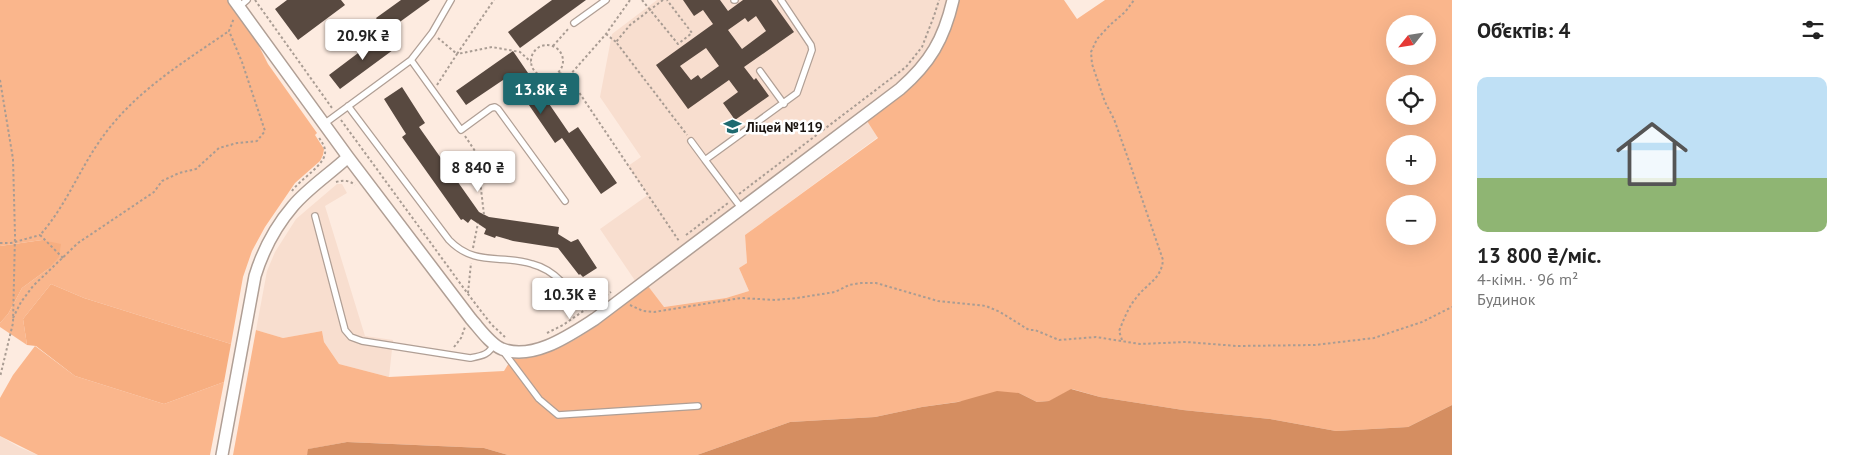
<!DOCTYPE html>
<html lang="uk">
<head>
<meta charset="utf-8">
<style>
  body { margin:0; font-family:"PT Sans",sans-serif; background:#f2f2f2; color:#222; height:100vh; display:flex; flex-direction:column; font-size:19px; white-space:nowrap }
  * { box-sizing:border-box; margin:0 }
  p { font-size:16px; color:#767676 }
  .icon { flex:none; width:28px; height:28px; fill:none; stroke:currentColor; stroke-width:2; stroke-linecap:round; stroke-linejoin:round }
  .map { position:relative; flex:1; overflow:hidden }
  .sheet { display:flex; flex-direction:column; background:#fff; width:400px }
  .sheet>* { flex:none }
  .needle { width:32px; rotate:240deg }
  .buttons { position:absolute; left:1386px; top:15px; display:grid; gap:10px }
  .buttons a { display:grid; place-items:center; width:50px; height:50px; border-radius:50%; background:#fff; box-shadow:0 5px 20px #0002; font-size:25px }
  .price { position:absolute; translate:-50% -42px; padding:0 11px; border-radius:5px; background:#fff; color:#222; font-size:16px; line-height:32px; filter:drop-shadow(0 1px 2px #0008) }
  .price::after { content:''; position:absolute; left:50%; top:30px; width:15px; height:11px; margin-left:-8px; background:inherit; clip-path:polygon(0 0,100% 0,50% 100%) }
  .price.current { background:#1e6a70; color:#fff }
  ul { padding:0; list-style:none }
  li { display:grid; align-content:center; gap:10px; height:265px; padding:0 25px }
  li span { display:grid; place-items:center; height:155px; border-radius:10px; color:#555 }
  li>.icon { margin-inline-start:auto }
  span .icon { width:90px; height:90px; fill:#fffc; stroke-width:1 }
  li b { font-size:21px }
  h2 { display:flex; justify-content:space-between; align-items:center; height:60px; padding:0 25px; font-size:21px }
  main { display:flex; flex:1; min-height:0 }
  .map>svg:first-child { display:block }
  .built { fill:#f8decf }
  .green { fill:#fab68c; fill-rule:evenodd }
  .forest { fill:#f7ae80 }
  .water { fill:#d58e61 }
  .building { fill:#584940; fill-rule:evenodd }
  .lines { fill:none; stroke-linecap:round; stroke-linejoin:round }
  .service-casing { stroke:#b09f95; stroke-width:8 }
  .minor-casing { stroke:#b09f95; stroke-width:14 }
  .path { stroke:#a99c93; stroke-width:2; stroke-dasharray:2.5 2.5; stroke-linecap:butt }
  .service { stroke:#fff; stroke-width:5.5 }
  .minor { stroke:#fff; stroke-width:11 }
  .labels { text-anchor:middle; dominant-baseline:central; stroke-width:5; stroke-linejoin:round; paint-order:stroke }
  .poi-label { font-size:14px; font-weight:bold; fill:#1b1511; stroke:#fff; text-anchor:start }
</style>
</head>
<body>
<main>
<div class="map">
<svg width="1452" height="455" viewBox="0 0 1452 455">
  <rect width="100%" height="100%" fill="#fdebe0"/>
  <path class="built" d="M657,0H948L942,21L928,54L898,86L636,282L600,229L648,195L628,166L641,157L600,97L612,34Z
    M867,121L878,137L745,235L747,263L739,268L749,291L726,298L663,307L648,286Z
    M337,184H342L347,193L325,206L365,336L393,340L389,377L339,364L324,342L322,331L283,338L256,330L267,271L275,252L296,219Z
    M0,436L19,447L38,455H0Z"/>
  <path class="green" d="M0,0H227L254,36L268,64L317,133L315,135L324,149L323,155L320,161L295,183L265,227L252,251L243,277L231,344L84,298L51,284L23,319L27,345L0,327V323L8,314L22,288L48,269L42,240L0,246Z
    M958,0H1064L1077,19L1105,0H1452V405L1408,427L1336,431L1270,419L1183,410L1100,397L1072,389L1050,401L1037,402L1019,393L922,407L875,417L790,422L697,455H508L484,448L347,442L309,449L307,455H233L256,330L283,338L322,331L324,342L339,364L389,377L504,371L512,358C518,358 525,359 531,357C576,348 613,312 648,286L664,307L726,298L749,291L739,268L747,263L745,235L878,138L867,121C919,82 942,66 958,0ZM1395,24H1428V56H1395ZM1395,84H1428V116H1395ZM1395,144H1428V176H1395ZM1395,204H1428V236H1395Z
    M35,346L75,376L164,404L224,382L210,455H38L0,436V398L13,375Z"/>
  <path class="forest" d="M42,240L61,244L59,257L48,269L22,288L8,314L0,323V246Z
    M51,284L84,298L231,344L224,382L164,404L75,376L36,346L27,345L23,319Z"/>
  <path class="water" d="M1071,389L1100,397L1183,410L1270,419L1336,431L1408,427L1452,405V455H697L790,422L875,417L922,407L958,402L997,391L1019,393L1037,402L1049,401Z
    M347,442L484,448L508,455H307L308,449Z"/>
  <path class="building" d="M287,0H341L345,5L298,40L275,9Z
    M401,0H430L386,32L376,18Z
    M552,0H586L520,48L508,32Z
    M683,0H720L728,11L743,0H771L794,32L744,67L754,80L756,78L769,96L735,120L723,103L738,92L729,80L688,109L656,65L713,24L703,10L694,16ZM756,16L766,31L742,49L728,30L745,18L748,22ZM706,48L719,66L701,79L698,75L691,80L680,66Z
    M386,32L397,47L340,89L329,75Z
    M513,51L569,133L578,127L617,183L601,194L562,138L555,143L509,76L466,105L456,91Z
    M402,87L425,123L419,127L479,212L489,217L559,227L558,234L571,242L578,239L597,268L583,277L580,274L579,275L558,248L513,241L496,236L495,238L484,234L486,229L471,219L468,223L463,219L461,220L402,137L406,134L384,99Z"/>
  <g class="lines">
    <defs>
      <path id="service" d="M734,0H735
        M239,7L247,0
        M574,23L606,0
        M411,60L432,33L451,0
        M760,71L784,104
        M348,106L449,240C475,267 501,254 532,264C544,267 553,273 562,282
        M324,124L411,60L461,130L491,108L495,107L498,109L565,201
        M691,141L705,160
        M742,209L705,160L797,93L812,50L811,45L781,0
        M315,216L345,330L351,337L362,341L470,358C481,356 490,355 494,343
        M503,351L539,399L558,415L698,406"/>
      <path id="minor" d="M234,0L348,157L471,319C480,329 490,344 502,349C533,361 570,335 595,319L900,89C930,63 944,39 953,0
        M222,455L255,276C263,250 275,227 293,206C308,188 331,173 348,157"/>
    </defs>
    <use href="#service" class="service-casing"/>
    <use href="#minor" class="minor-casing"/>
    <path class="path" d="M255,0L332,108
      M642,0L678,44L692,33L667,0
      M663,0L630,25L616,42L687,135
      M606,34L616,42
      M438,38L457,54L494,0
      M531 61a16 16 0 1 1 32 0a16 16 0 1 1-32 0Z
      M553,46L569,28
      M559,73L568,76L679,241
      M569,76L606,34L630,0
      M0,80L13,159L15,235L13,323L0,377
      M437,85L457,54L492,47L520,52L531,62
      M341,120L468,294L491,324L505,337
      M465,136L477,154L484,215
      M336,182C343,180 349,180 355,185
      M292,191C299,180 327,164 325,151C325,146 321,141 318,136
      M739,194L906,67L922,47L934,16L939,0
      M686,235L728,203
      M0,243H11L40,235
      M473,248L478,223
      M63,258L40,235C67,205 80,167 104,135C137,90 184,62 229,31
      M468,293L471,263
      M630,305L643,311L654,312L741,298L775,300L797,298L835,292L849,285L861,283H876L938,301L986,306L1000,312L1029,330H1035L1059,340L1096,337L1140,344L1186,342L1237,346L1315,345L1374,338L1422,322L1452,307
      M13,318L21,302L33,286L78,243L154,192L162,181L179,173L196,169L219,148L237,143L257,141L265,131L242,62L229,31L234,18
      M547,333L563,325L611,292
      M1122,340L1119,331C1124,319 1128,308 1136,298C1147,283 1161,280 1163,260L1130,164L1114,119L1105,102L1092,64L1091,52L1097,39L1110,25L1125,12L1134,0
      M454,347L461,338L465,327"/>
    <use href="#service" class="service"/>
    <use href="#minor" class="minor"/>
  </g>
  <defs>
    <symbol id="school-bare" viewBox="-9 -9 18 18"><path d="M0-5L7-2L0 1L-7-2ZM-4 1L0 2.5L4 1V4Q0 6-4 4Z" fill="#1e6a70" stroke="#fff" stroke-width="2.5" paint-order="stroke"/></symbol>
  </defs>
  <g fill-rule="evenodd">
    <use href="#school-bare" x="720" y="114" width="25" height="25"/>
  </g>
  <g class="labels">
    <g class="poi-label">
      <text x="746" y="127">Ліцей №119</text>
    </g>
  </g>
</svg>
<div class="buttons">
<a><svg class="needle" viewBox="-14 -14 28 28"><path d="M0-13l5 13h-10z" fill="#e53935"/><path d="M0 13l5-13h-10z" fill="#767676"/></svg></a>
<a><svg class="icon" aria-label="locate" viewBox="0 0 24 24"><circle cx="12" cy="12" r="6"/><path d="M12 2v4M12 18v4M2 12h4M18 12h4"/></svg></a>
<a>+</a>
<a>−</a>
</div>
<b class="price" style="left:363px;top:61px">20.9K ₴</b>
<b class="price current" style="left:541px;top:115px">13.8K ₴</b>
<b class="price" style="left:478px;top:193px">8 840 ₴</b>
<b class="price" style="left:570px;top:320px">10.3K ₴</b>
</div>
<section class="sheet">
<h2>Об’єктів: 4<svg class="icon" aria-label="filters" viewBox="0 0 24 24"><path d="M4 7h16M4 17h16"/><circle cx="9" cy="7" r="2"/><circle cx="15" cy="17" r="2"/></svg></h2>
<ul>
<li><span style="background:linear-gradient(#bfe0f5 65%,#8fb573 0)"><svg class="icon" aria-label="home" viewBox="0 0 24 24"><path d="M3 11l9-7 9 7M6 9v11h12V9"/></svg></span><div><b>13 800 ₴/міс.</b><p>4-кімн. · 96 m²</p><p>Будинок</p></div></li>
</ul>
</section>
</main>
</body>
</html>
